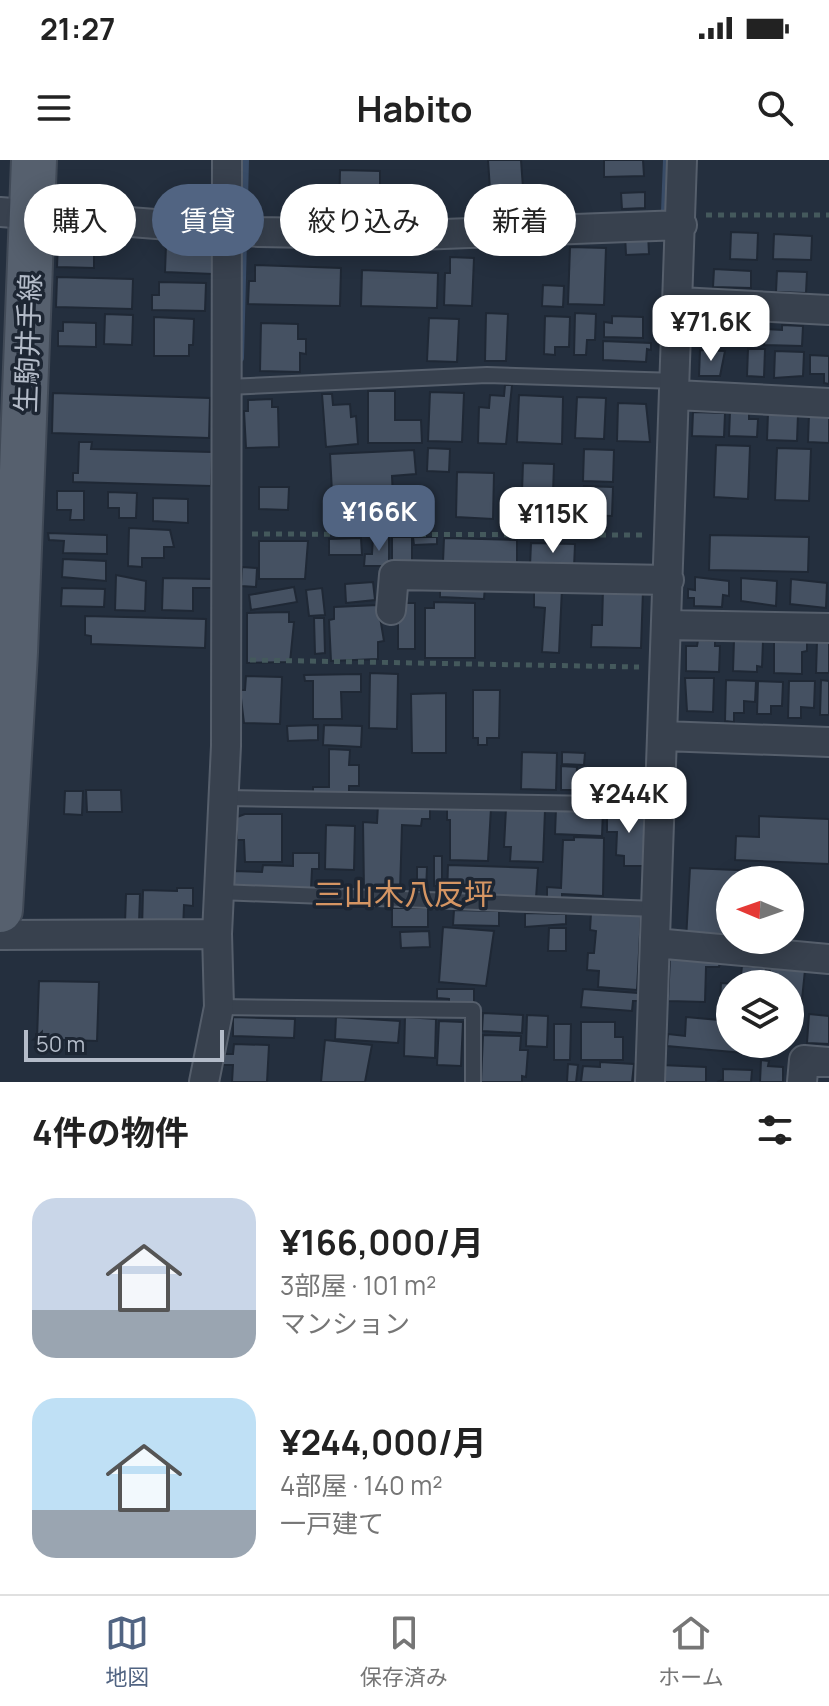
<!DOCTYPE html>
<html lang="ja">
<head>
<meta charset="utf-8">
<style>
  body { margin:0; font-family:Manrope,"Noto Sans JP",sans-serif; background:#f6f6f6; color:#222; height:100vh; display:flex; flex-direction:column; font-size:30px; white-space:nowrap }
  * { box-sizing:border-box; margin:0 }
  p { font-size:26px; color:#767676 }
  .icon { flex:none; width:44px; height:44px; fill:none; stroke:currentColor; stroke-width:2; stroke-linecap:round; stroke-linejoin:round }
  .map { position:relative; height:922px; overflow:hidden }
  .panel { display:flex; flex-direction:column; background:#fff; flex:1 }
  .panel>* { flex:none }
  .hud { position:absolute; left:24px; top:24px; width:782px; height:72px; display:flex; gap:16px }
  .needle { width:52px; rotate:272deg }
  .buttons { position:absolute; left:716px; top:706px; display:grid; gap:16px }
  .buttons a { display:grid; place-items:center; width:88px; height:88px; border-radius:50%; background:#fff; box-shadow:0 4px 20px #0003; font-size:40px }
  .scale { position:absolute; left:24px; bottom:20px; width:200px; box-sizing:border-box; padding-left:8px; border:4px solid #b4bcc9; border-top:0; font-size:22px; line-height:28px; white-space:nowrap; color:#b4bcc9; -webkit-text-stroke:6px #1d2633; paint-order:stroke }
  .price { position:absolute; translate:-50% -68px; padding:0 18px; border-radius:16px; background:#fff; color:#222; font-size:26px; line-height:52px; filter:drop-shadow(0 2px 4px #0008) }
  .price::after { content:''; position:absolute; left:50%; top:48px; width:24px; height:18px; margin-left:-12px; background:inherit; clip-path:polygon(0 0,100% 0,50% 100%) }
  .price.active { background:#516482; color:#fff }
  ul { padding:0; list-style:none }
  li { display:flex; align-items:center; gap:24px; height:200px; padding:0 32px }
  li span { display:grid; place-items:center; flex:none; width:224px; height:160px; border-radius:24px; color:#555 }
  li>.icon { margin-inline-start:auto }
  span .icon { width:96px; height:96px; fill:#fffc; stroke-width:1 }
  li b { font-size:34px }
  h2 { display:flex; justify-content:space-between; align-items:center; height:96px; padding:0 32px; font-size:34px }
  .chip { padding:0 28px; border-radius:36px; background:#fff; box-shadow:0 4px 20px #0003; font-size:28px; line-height:72px }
  .chip.active { background:#516482; color:#fff }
  .status { display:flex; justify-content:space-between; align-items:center; height:56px; padding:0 40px; background:#fff; direction:ltr }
  .status svg { height:22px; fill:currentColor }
  header { display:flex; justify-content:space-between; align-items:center; height:104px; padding:0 32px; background:#fff; font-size:36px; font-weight:700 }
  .tab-bar { display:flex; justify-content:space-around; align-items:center; height:112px; border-top:2px solid #e0e0e0; background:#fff; font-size:22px; color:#767676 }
  .tab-bar a { display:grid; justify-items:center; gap:4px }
  .tab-bar .active { color:#516482 }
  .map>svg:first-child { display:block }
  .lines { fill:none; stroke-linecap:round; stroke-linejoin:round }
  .stream { stroke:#394c67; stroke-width:8 }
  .building { fill:#455162; stroke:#1f2835; stroke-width:2 }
  .lane-casing { stroke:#565f6c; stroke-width:18 }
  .street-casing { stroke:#565f6c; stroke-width:32 }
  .primary-casing { stroke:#414a57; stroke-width:48 }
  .path { stroke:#44595c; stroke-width:5; stroke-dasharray:6 6; stroke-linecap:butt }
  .lane { stroke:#38414e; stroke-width:14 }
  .street { stroke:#38414e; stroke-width:28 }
  .primary { stroke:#56606e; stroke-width:44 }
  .labels { text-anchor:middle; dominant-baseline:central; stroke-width:7; stroke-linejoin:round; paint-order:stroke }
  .street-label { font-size:28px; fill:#b4bcc9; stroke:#1d2633 }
  .neighbourhood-label { font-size:30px; fill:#d59563; stroke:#1d2633 }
</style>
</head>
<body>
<div class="status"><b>21:27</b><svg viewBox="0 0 49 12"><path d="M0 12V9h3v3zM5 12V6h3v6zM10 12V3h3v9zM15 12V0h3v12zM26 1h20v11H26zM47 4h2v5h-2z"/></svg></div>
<header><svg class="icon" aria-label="menu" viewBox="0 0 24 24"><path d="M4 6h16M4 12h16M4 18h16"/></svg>Habito<svg class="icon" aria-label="search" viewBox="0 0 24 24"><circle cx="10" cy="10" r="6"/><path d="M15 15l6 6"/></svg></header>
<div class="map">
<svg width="829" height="922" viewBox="0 0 829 922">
  <rect width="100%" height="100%" fill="#242f3e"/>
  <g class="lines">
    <path class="stream" d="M665,52L667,0
      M240,198L245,0"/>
  </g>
  <path class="building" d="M488,0H521L524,42L491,44Z
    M604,0H643L644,16L604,17Z
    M340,10L380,11V34H371L370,58L339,57Z
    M645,32V48L622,49L621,33Z
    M731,72L758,73L757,100L730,99Z
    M648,73L649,94L626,95L625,75Z
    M774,74L812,76L811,100L773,99Z
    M58,83L94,84V108L57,107Z
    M166,85L199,86V92L213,93V114L165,112Z
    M570,87L606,88L604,145L568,144Z
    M450,97L474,98L472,146L444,145L445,113H450Z
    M255,105L341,108L340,146L248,144L249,121H255Z
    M714,109L751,111V128L713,127Z
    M362,110L438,113L437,148L361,146Z
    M777,111L807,112L806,133L776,132Z
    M57,117L133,119L132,149L56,147Z
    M159,122L206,123L205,151L152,150V135H159Z
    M543,125L564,126L563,147L542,146Z
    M486,153L508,154L506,201H485Z
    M575,153L596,154L595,180H587L586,195H574Z
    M105,154L133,155L132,185L104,184Z
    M545,156L570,157L569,187H555V195L544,194Z
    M612,156L643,157V178L604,177V162L612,163Z
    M154,157L194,159L193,185H189V196H154Z
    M429,158L459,159L457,202L427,201Z
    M63,162L96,163V187L58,186V171H63Z
    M719,162H743L742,183L704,182V167H718Z
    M261,163L298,164V179H306V194L300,193V212L260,211Z
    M782,165L803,166L802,186L764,185L765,169L782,170Z
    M603,181L651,183V190L647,189L646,202L603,200Z
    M748,189H765L764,217L747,216Z
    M700,190L725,191L720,216H699Z
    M775,191L804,192L803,216L774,218Z
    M810,195L829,196V224L824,223V214H810Z
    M505,225H512L506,284L478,283L479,247L489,248L490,235L504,236Z
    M368,231H395V260H421L422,283H368Z
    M430,232L464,233L462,282L428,281Z
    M53,233L210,238L209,278L52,273Z
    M322,234H332L333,245L350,244L351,257L356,256L358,284L326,287Z
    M519,235L563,237L562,284L517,282Z
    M577,237L606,238L604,279L575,278Z
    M272,239V247H278L279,287L246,288L244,251H248V240Z
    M618,243L646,244L650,282L617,281Z
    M693,252L725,253L724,277L692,276Z
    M730,252L749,253V259H758L757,277L729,276Z
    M768,253L798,254L797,281L767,280Z
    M809,255L829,256V283L808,282Z
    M79,282H92L91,289L212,292L211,326L73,322V313H78Z
    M716,285L750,286L748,339L714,337Z
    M428,288L450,289L449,312L427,311Z
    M777,288L811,289L809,341L775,340Z
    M584,289L614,290L613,322L583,321Z
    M414,290L416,314L392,316L393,338H384L385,360L338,363L337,352H333L330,294Z
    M523,303L554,304L552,363L521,362Z
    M457,312L494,313L493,359L456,357Z
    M584,326L613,327L612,356L583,355Z
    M259,327H289L288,350L259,349Z
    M404,328L427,329L426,360L403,359Z
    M57,331H84V360H70L71,350H57Z
    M108,332L137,333L136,358H119V348H108Z
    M153,338L188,339V363L153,361Z
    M129,368L170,370L174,387H164V398H142V407L128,406Z
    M48,373L107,375V394L63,393L64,381L49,380Z
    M710,375L809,377L808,412L709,410Z
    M373,377H389V406H364L365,394H372Z
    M392,377H412V407H392Z
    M413,377H437V384L414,385Z
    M361,378L362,395H329V379Z
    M444,378L517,380V404L443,402Z
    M259,381H308L305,419H259Z
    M531,383L575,384L574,408L530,406Z
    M63,399L106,401V421L62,417Z
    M242,407L257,408L256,427L241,426Z
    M116,415L146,421L145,451L115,450Z
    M695,417L729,421V436L723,435L722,447L694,446V438H688V429L695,430Z
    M163,418L213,419L212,428H193V451L162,450Z
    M741,418L777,421L776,446L741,441Z
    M791,419L827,423L826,448L790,444Z
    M373,422L375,440L346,443L345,424Z
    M440,423L485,426L484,439L440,437Z
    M534,426L562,428L559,493L542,492L545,448L534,447Z
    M294,427L297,442L251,450L249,435Z
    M62,428L105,429L104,447L61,446Z
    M322,428L325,455L309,456L306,430Z
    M603,429L643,430L641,488L591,487L592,465H602Z
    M434,442L475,443V498H425V448H434Z
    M398,443H415V489H398Z
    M378,445L384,481L378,482V499L331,501L329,460L334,459V447Z
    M289,452V462H294L290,502L247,503V453Z
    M85,456L206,459L205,488L91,484V476L85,475Z
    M314,458H324L325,493L315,494Z
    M698,480L715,481V486H720L719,512L686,511V486H697Z
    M734,480L763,481L762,507L757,506V512L733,511Z
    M774,480L807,481V491L802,492V514L774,513Z
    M817,481L829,482V513H816Z
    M370,513L398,514L397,569L369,568Z
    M361,514V532H341L342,559H313V521H305L304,515Z
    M246,516L282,517L280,564L244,563L240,530H245Z
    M685,518H714L713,552L687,551Z
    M726,520L756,521L755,542L744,541V553H734V562L725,561Z
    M821,520L829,521V555H820Z
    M758,521L783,522L782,546H771V554H757Z
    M789,521H815L814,548L801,547V558H788Z
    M473,530H500L499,578H487V585H478V578H473Z
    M446,533V593H412L411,534Z
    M318,565V580L288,581L287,566Z
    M324,565L362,566L361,587L323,585Z
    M329,589L350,590L349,605H359V626H349V633L313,635V627H329Z
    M522,592L557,593L556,630L521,629Z
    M562,592L585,593L584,605L562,604Z
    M561,606L577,607L576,630H561Z
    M86,630H121L122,652H87Z
    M65,631H83L82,655L64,654Z
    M378,645L430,647V659H422L421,666L402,665L400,732L364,731L363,662L377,663Z
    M447,648H491L488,701L450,700V660H447Z
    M506,648L545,650L543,702L510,701L511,687H504Z
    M556,648L603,650L602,676L555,674Z
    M607,650L647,652L645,706H624V696L616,695L617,672H607Z
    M245,654H282V702H245L244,680H237V657Z
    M759,656L829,659V704L735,700L736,676L759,677Z
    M326,665L355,666L354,710L325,709Z
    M574,677L604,678L603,736L562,734V739H547V727L561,728L563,680H574Z
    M293,693H319V709H312L311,729L234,727V711L262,712L263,705L293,706Z
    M434,696H442V726H434Z
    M448,705L538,708L536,738L447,735Z
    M417,707H427L426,731H417Z
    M690,708L759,711V720H730V774H714V782L686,780Z
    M177,728H193V746L184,745L183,771L142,770L143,730L177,731Z
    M126,734H140L139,763H125Z
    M392,748H428V767H392Z
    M454,750L499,751V766L453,765Z
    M525,753L566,754V764L525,767Z
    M591,753L641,756L637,830L598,827L599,811L587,810L588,793H594L596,771L590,770Z
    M443,767L494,771L486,826L439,822Z
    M549,768H566V791H548Z
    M429,771L430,787L401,788L400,772Z
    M670,798L720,800L719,807H706L705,842L668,841Z
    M742,806L766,808L765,824H740Z
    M770,808L805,810L801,849L790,848V824H769Z
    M39,821L99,822L97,881L37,879Z
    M721,823L737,824H730V844L720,843Z
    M437,829H474V843H449V839L437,838Z
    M583,829L638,833V841H633L632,851L581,847Z
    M483,853L523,855L522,873L482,871Z
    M809,854L829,856V884L807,883Z
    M527,855L548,856L547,887L526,886Z
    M233,857L295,859L294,878L233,876Z
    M336,857L400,861L398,883L335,879Z
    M405,857L436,859L435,898L404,896Z
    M686,857L730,861V884H756L755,894L667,886L668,874L685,876Z
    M439,861L463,862L461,906L437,905Z
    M581,862H615V877H623V900H581Z
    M554,864H571L570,900H554Z
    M483,875L521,876L520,890H528L526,917L522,916V922H481Z
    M325,880L372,885L365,922H321Z
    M234,884L269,885L267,922H232L233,905H222V894H233Z
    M761,900L769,901L768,906L783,907V922H760Z
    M600,902L634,904L632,922H581L583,906L600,907Z
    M568,904L578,905L576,922H567Z
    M661,905L706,907V922H661Z
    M723,909L752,910L751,922H717L723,920Z"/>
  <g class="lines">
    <defs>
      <path id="lane" d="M227,227L487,215L677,221
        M224,638L660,645
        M219,732L656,749
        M219,847L473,850V922"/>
      <path id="street" d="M0,52L259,72L417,75L682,65
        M680,142L829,150
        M676,235L829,243
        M391,450L394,415L669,420
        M667,465L829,468
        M663,576L829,582
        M0,775L217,774
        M655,783L829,799
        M204,922L219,847L217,774L226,586L227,0
        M650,922L682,0
        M802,922L804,900L829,902"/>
      <path id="primary" d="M0,750L15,492L34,0"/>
    </defs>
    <use href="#lane" class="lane-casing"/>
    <use href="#street" class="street-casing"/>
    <use href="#primary" class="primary-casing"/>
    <path class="path" d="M706,55H829
      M252,374L646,375
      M250,500L639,507"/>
    <use href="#lane" class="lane"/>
    <use href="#street" class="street"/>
    <use href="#primary" class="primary"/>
  </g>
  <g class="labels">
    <g class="street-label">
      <text transform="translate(27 183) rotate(-88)">生駒井手線</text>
    </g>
    <g class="neighbourhood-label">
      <text x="404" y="733">三山木八反坪</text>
    </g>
  </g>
</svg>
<div class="buttons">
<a><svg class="needle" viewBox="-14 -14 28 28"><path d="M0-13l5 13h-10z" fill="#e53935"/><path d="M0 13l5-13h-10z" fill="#767676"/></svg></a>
<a><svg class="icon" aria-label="layers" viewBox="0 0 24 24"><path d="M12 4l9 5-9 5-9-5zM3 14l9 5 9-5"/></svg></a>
</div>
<div class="scale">50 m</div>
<b class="price" style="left:711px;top:203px">¥71.6K</b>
<b class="price active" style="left:379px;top:393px">¥166K</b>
<b class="price" style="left:553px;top:395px">¥115K</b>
<b class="price" style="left:629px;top:675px">¥244K</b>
<div class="hud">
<a class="chip">購入</a>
<a class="chip active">賃貸</a>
<a class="chip">絞り込み</a>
<a class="chip">新着</a>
</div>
</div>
<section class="panel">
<h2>4件の物件<svg class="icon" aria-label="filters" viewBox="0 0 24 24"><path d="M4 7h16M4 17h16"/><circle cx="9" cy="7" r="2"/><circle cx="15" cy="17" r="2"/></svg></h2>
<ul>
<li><span style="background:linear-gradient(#c9d6e8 70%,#9aa5b1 0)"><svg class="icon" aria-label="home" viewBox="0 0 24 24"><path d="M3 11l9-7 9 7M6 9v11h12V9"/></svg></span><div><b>¥166,000/月</b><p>3部屋 · 101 m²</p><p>マンション</p></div></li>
<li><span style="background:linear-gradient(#bfe0f5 70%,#9aa5b1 0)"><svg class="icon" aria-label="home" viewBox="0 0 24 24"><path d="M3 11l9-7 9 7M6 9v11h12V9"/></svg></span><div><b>¥244,000/月</b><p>4部屋 · 140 m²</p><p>一戸建て</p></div></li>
</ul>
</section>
<nav class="tab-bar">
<a class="active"><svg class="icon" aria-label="map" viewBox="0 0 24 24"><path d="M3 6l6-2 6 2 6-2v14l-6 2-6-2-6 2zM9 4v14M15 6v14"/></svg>地図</a>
<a><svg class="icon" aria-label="saved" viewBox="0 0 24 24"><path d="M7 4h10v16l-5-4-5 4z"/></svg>保存済み</a>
<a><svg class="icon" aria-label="home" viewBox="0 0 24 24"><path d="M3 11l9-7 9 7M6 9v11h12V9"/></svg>ホーム</a>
</nav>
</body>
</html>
